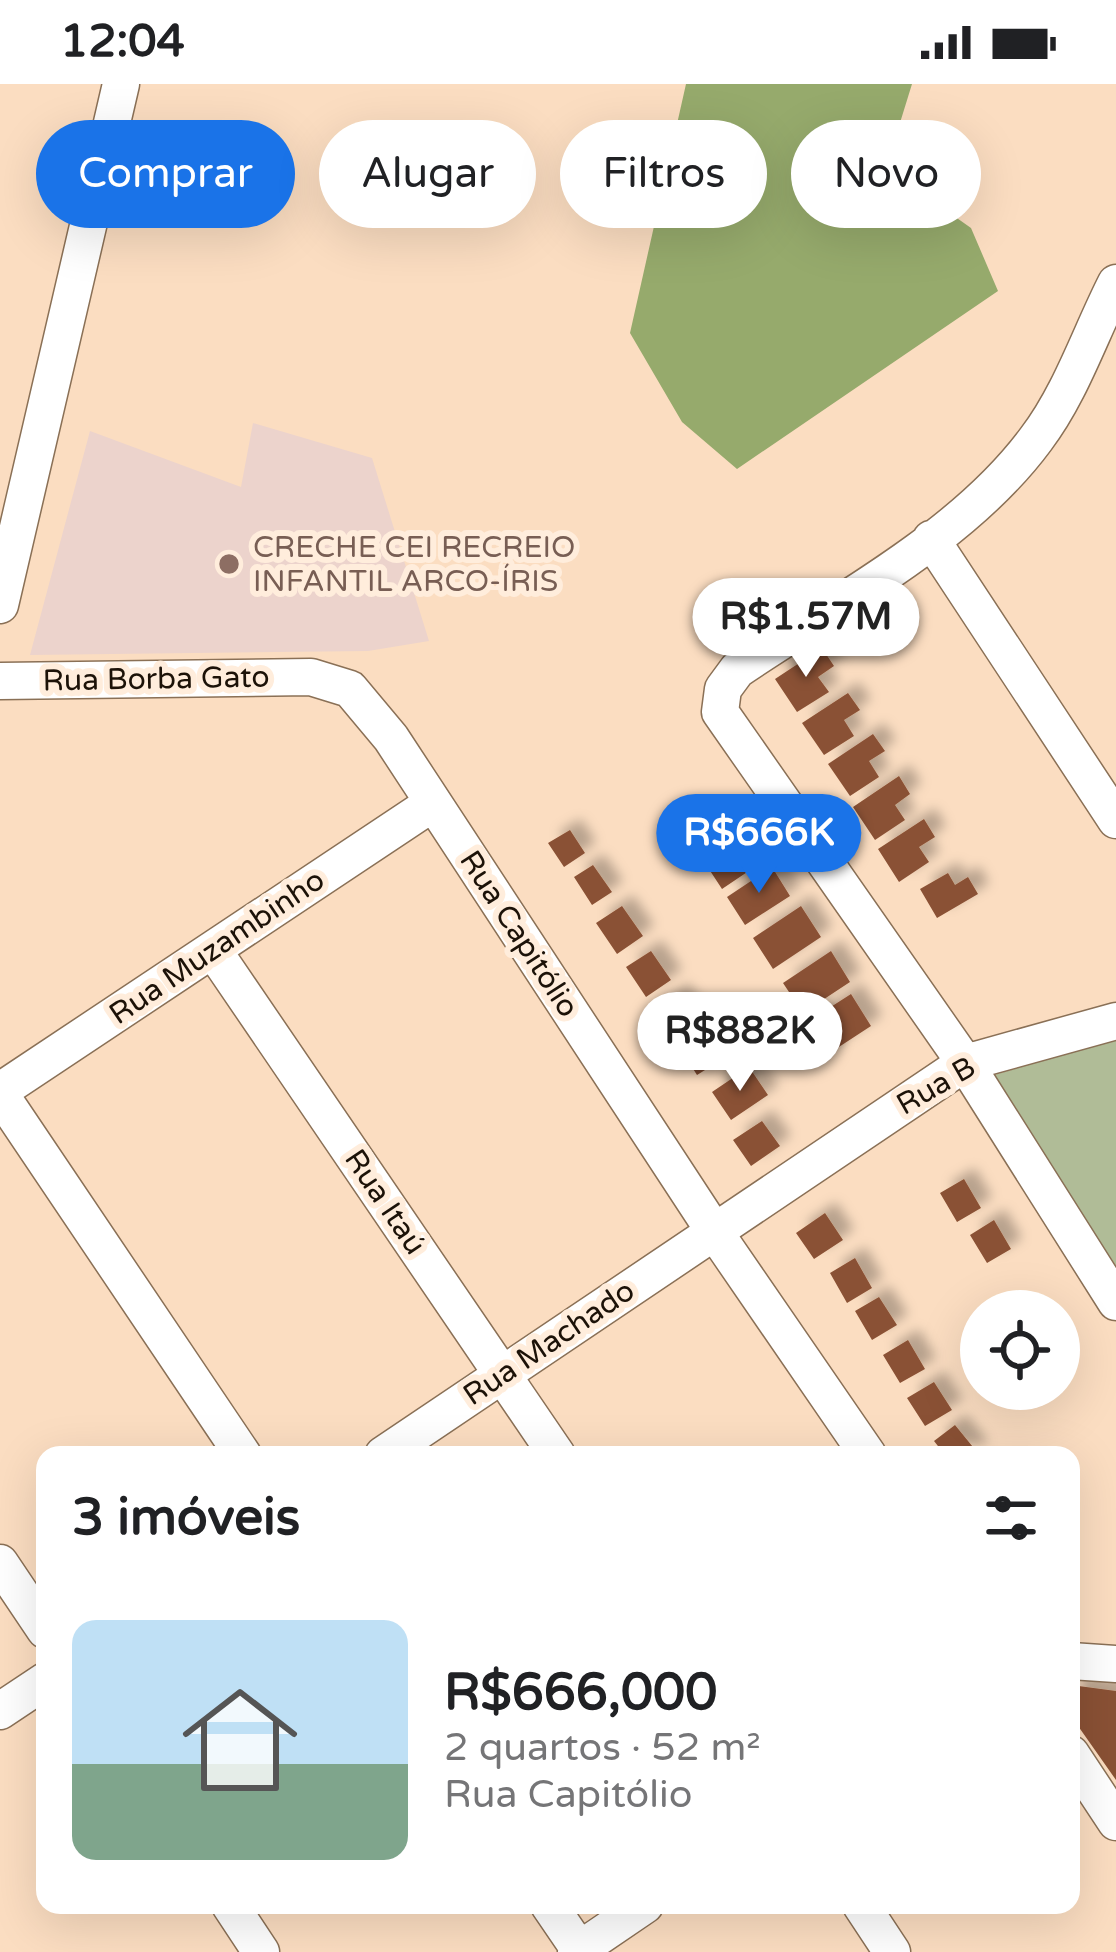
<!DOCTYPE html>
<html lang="pt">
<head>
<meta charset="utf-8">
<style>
  body { margin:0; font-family:"Varela Round",sans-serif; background:#f6f6f6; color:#202124; height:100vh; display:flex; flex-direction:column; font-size:45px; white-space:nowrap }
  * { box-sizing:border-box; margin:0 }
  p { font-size:39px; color:#757577 }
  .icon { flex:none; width:66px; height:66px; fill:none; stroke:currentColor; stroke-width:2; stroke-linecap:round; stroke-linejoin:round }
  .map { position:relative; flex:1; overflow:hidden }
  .drawer { position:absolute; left:36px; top:1362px; width:1044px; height:468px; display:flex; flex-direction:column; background:#fff; border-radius:24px; box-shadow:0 12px 48px #0002 }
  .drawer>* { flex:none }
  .guide { position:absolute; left:36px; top:36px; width:1044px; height:108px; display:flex; gap:24px }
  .fabs { position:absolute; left:960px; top:1206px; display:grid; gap:24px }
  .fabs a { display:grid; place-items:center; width:120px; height:120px; border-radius:50%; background:#fff; box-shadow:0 12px 48px #0002; font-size:60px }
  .price { position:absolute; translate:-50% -102px; padding:0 27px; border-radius:42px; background:#fff; color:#222; font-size:39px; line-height:78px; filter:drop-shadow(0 3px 6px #0008) }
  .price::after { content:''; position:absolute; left:50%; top:72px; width:36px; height:27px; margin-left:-18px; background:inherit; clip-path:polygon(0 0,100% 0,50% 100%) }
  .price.on { background:#1a73e8; color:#fff }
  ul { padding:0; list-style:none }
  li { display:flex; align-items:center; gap:36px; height:300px; padding:0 36px }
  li+li { border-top:3px solid #e0e0e0 }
  li span { display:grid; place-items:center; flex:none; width:336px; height:240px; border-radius:24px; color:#555 }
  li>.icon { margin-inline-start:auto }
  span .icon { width:144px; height:144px; fill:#fffc; stroke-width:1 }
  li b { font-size:51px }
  h2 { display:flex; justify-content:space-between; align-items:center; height:144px; padding:0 36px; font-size:51px }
  .tag { padding:0 42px; border-radius:54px; background:#fff; box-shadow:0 12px 48px #0002; font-size:42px; line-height:108px }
  .tag.on { background:#1a73e8; color:#fff }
  .status { display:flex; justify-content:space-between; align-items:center; height:84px; padding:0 60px; background:#fff; direction:ltr }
  .status svg { height:33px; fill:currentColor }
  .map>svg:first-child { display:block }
  .education { fill:#ecd3cc }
  .green { fill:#b0bc97 }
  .forest { fill:#96aa6c }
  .building { fill:#8a5134; filter:url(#shadow) }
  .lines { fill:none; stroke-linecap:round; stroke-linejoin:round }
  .minor-casing { stroke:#8a7056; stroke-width:39 }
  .minor { stroke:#fff; stroke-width:36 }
  .education-dot { fill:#8d6e63; stroke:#ffeddc; stroke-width:4.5 }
  .labels { text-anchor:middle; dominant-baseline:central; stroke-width:12; stroke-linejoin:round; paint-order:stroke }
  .education-label { font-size:30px; fill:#785e54; stroke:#ffeddc; text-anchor:start }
  .street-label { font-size:30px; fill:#1c1208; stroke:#ffeddc }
</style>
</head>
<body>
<div class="status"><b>12:04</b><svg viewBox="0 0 49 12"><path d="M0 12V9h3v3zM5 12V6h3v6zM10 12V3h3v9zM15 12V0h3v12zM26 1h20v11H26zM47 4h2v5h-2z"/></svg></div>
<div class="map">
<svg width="1116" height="1868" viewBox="0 0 1116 1868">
  <defs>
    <filter id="shadow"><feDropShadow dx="11" dy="-11" stdDeviation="6" flood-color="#0004"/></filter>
  </defs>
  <rect width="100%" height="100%" fill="#fbddc1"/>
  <path class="education" d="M253,339L372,374L429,557L368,567L30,571L90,347L241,403Z"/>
  <path class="green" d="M1116,955V1189L994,991Z"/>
  <path class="forest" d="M686,0H912L886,84L971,144L998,207L737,385L682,338L630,249Z"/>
  <path class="building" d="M822,564L834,582L818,593L829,608L797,628L775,595Z
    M848,609L860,626L844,636L854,652L824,671L802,639Z
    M873,650L885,667L869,677L879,693L850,712L828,680Z
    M899,692L910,710L895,721L905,736L875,756L853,723Z
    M924,735L935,753L919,763L929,778L899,798L878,765Z
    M749,745L768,774L722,805L703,776Z
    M570,746L585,769L564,783L548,759Z
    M593,781L612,808L592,821L574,793Z
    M772,783L790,812L745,841L727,813Z
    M948,789L955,801L968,793L978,810L937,834L920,805Z
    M622,822L643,852L617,870L596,839Z
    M801,822L821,853L773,885L753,854Z
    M651,867L671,896L646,913L626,883Z
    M831,867L850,898L803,929L783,899Z
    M678,910L696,936L673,952L655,925Z
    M851,910L871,942L822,974L801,942Z
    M705,951L721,976L697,991L681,966Z
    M749,983L768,1011L731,1036L712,1008Z
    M762,1037L780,1062L751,1082L733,1056Z
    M964,1095L981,1124L957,1138L940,1109Z
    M825,1129L843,1156L814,1175L796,1149Z
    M994,1136L1011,1165L987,1179L970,1151Z
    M855,1174L872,1204L847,1219L830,1189Z
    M879,1213L897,1241L872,1256L855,1227Z
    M908,1256L925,1285L900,1299L883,1271Z
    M934,1298L952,1326L925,1342L907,1314Z
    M955,1341L977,1368L972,1371H945L934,1357Z
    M1071,1601L1116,1607V1696L1071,1632Z"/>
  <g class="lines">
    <defs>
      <path id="minor" d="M1116,199C1090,250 1071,309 1036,355C963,454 837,518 737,586L723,605L720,628L965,979L1116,1218
        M931,455L1116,736
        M0,521L121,0
        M0,597L311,593L350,605L391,654L714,1147L868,1371
        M213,866L557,1371
        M0,1007L433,719
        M0,1010L243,1371
        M383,1371L965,979L1116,937
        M0,1479L45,1546
        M1071,1577L1116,1580
        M0,1627L45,1597
        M1071,1670L1116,1738
        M230,1821L261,1868
        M549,1821L581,1868
        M861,1821L892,1868
        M576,1868L645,1821"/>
    </defs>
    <use href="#minor" class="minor-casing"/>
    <use href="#minor" class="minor"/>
  </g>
  <circle class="education-dot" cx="229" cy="480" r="12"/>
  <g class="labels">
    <g class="education-label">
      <text x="253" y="463">CRECHE CEI RECREIO<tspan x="253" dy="34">INFANTIL ARCO-ÍRIS</tspan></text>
    </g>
    <g class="street-label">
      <text transform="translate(156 595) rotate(-1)">Rua Borba Gato</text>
      <text transform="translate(519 850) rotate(57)">Rua Capitólio</text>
      <text transform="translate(217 863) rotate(-34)">Rua Muzambinho</text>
      <text transform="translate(936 1002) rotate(-30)">Rua B</text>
      <text transform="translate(385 1118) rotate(56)">Rua Itaú</text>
      <text transform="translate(549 1259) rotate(-34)">Rua Machado</text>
    </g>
  </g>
</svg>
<div class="fabs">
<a><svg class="icon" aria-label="locate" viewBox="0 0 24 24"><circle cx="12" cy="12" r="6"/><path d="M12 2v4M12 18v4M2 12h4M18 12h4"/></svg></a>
</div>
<b class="price" style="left:806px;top:596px">R$1.57M</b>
<b class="price on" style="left:759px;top:812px">R$666K</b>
<b class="price" style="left:740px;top:1010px">R$882K</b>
<div class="guide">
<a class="tag on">Comprar</a>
<a class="tag">Alugar</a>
<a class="tag">Filtros</a>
<a class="tag">Novo</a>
</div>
<section class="drawer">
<h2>3 imóveis<svg class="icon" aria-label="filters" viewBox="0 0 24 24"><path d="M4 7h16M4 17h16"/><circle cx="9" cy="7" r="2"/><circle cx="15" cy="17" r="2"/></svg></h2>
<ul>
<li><span style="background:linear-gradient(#bfe0f5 60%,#7fa58c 0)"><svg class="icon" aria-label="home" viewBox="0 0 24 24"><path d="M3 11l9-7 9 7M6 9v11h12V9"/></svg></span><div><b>R$666,000</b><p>2 quartos · 52 m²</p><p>Rua Capitólio</p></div></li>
</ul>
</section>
</div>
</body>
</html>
